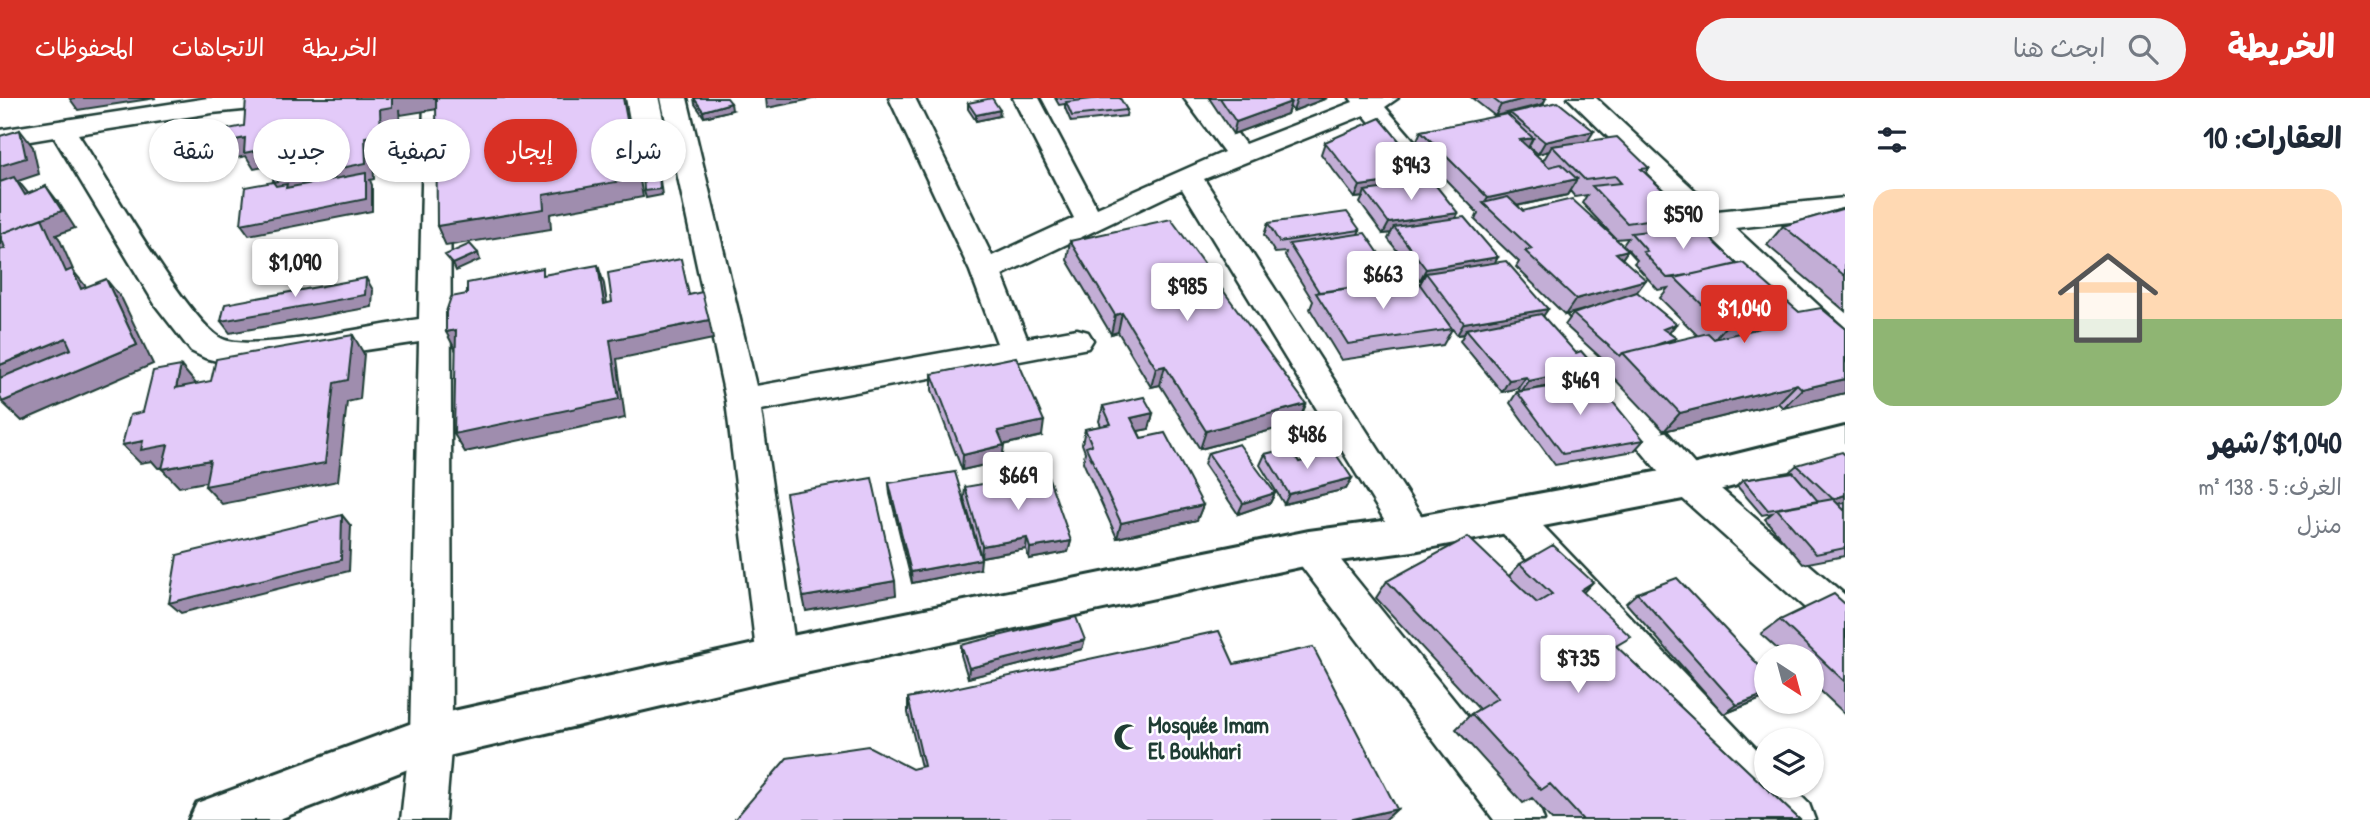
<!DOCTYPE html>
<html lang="ar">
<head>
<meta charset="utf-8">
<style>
  body { margin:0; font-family:"Patrick Hand","Playpen Sans Arabic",sans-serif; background:#f2f2f3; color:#1f2937; direction:rtl; height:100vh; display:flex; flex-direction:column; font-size:26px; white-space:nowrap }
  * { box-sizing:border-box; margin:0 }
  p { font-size:23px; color:#747a83 }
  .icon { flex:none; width:38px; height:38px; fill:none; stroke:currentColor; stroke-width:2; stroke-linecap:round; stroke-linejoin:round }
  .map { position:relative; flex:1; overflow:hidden; direction:ltr }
  .drawer { display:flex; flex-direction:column; background:#fff; width:525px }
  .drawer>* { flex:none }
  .guide { position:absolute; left:21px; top:21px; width:665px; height:63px; direction:rtl; display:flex; gap:14px }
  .needle { width:46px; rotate:144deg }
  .buttons { position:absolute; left:1754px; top:546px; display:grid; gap:14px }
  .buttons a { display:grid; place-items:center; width:70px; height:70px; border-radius:50%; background:#fff; box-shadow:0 2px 5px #0004; font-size:35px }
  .price { position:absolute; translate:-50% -60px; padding:0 16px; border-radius:7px; background:#fff; color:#222; font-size:23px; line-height:46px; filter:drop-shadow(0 2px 4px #0008) }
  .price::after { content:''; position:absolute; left:50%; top:42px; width:21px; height:16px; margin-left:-10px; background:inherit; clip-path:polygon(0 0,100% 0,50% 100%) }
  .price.current { background:#d93025; color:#fff }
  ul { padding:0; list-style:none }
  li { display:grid; align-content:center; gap:14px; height:371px; padding:0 28px }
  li+li { border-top:2px solid #e0e1e3 }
  li span { display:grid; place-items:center; height:217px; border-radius:21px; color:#555 }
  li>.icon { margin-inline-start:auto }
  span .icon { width:126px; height:126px; fill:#fffc; stroke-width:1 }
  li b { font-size:30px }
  h2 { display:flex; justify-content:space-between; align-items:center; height:84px; padding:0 28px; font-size:30px }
  .tag { padding:0 24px; border-radius:32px; background:#fff; box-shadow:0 2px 5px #0004; font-size:24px; line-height:63px }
  .tag.current { background:#d93025; color:#fff }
  header { display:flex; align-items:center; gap:42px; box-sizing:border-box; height:98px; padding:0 35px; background:#d93025; color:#fff }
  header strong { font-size:33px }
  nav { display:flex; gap:38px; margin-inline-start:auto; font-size:24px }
  .search { width:490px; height:63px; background:#f2f2f3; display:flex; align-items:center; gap:18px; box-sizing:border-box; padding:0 24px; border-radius:38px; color:#747a83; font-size:26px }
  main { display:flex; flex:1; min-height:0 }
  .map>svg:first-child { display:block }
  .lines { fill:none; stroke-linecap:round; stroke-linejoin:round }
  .minor-casing { stroke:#1f3d34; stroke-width:5 }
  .tertiary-casing { stroke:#1f3d34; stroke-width:6 }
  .minor { fill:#fff; fill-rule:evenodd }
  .tertiary { fill:#fff; fill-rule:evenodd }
  .wall { fill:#c3aed6; stroke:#1f3d34; stroke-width:2; fill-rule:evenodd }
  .shaded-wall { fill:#9f8dae; stroke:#1f3d34; stroke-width:2 }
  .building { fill:#e3caf9; stroke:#1f3d34; stroke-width:2 }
  .labels { text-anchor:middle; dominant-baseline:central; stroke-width:5; stroke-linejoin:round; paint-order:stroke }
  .near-poi-label { font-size:23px; font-weight:bold; fill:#1f3d34; stroke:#fff; text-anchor:start }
</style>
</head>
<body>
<header>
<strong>الخريطة</strong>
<div class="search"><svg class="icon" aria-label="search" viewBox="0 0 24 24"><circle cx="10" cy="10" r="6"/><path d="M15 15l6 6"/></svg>ابحث هنا</div>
<nav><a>الخريطة</a><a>الاتجاهات</a><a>المحفوظات</a></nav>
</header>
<main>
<section class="drawer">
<h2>العقارات: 10<svg class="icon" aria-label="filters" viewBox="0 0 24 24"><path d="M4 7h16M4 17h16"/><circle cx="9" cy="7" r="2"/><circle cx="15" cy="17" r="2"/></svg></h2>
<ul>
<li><span style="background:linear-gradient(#ffd9b3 60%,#8fb573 0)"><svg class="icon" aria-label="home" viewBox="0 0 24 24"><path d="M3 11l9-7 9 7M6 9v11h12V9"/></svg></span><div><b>$1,040/شهر</b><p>الغرف: 5 · 138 m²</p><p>منزل</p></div></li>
</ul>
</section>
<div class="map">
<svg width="1845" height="722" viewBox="0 0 1845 722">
  <rect width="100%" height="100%" fill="#fff"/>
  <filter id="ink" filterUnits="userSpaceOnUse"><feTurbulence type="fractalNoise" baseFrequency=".0143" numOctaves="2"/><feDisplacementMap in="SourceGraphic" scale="14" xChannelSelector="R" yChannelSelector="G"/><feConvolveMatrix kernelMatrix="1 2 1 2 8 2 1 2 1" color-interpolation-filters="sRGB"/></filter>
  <g filter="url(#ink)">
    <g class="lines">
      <defs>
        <path id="minor" d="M208,0H296L292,5L283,8L212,15L78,36C102,72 192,232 225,242C259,253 377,227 419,221L424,0H450L452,640L445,722H401L410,640L419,244L245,270L205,260L191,253L156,208L54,39L0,48V32Z
          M661,0H687L756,288L997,245L970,173L889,0H915L992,158L1074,120L1013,0H1039L1097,110L1224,54L1184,0H1210L1245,46L1353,4L1350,0H1398L1385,9L1701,374L1845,497V538L1831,533L1675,394L1364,17L1204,81L1426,425L1431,436L1426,447L1413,451L1400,447L1182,91L1002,177L1027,240L1077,231L1088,234L1093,242L1088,250L761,312L797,561L791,574L777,579L763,574L757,561L726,303Z
          M1568,0H1596L1717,113L1845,100V118L1735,130L1845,232V263L1834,259Z
          M1510,403L1523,407L1766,661V688H1791L1809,706L1815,722H1763L1497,429L1492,418L1497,407Z
          M1309,434L1322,439L1538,706L1544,722H1494L1296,461L1290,450L1296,439Z"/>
        <path id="tertiary" d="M1845,329V359L1688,400L1413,453L1309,467L777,581L431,662L277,722H189L197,705L431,618L777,541L1309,433L1413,419L1688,368Z"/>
      </defs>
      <use href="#minor" class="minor-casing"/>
      <use href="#tertiary" class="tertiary-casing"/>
      <use href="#minor" class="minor"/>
      <use href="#tertiary" class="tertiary"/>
    </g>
    <path class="wall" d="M694,0L732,12L704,19L695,6Z
      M1055,0H1081V2L1127,12L1126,18L1071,24L1065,10V6L1059,7Z
      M1209,0H1327L1293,13L1290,9L1287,16L1233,36Z
      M1472,0H1546L1543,6L1495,18Z
      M968,5L999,18L976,23L968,11Z
      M1510,15L1587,43L1649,70L1646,75L1688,116L1679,129L1737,166L1799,214L1845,230V295L1783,310L1778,305L1664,333L1608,274L1612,270L1565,227L1573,216L1591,210L1565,217L1516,169L1519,164L1475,122L1478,115L1414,49L1421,33L1509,17ZM1529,48L1538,56L1549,53L1543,63L1528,50ZM1570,93L1575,99L1587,97L1582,105L1616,141L1628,140L1623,147L1626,151L1523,113L1517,108L1567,97ZM1628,152L1637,162L1634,165L1658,192L1668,190L1660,200L1698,238L1673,244L1676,240L1669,235L1676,226L1636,194L1622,161Z
      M1325,44L1425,85L1458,115L1456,120L1498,159L1495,164L1548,211L1543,218L1586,280L1539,291L1644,342L1634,353L1555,367L1510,305L1517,294L1520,293L1518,290L1502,294L1460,243L1464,236L1457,237L1431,203L1452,231L1443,247L1341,262L1310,211L1313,203L1285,158L1286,154L1275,155L1264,137L1268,125L1360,132L1358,136L1398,183L1397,184L1420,186L1422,182H1420L1388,141L1391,135L1383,136L1360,105L1363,99L1355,100L1321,56Z
      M1845,110V213L1767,147L1783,128Z
      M1070,143L1306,306L1298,325L1200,351L1160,287L1151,289L1118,234L1111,236L1067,162Z
      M932,276L1042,338L1003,347L1002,363L962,372L932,292Z
      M1103,308L1153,315L1149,331L1138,333L1141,340L1203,407L1197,422L1117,440L1083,364L1085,354L1082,346L1085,331L1101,328L1099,323Z
      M1208,355L1275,395L1270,405L1238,416L1204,366Z
      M1265,356L1299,364L1352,380L1346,391L1284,406L1260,367Z
      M1797,367L1845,405V458L1803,466L1765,421L1772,415L1762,417L1737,388L1743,382L1789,374Z
      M889,385L980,471L912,485L890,396Z
      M965,389L1071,443L1068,454L1029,461L1026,451L981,459L964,400Z
      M1520,466L1583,495L1618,550L1800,722H1552L1532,700L1523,705L1456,631L1471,616L1479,611L1376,500L1387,483L1509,478Z
      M1637,495L1766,599L1724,616L1626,505Z
      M1845,506V616L1811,584V558H1785L1761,536L1780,522Z
      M961,547L1082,551L968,580L961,557Z
      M1234,566L1397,711L1385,722H734L921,669L908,615V600Z"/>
    <path class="shaded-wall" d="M75,0H156L78,12L70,1Z
      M392,0H440L444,10L401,17L399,11L400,25L387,27L389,52L373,55L374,81L370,82L372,87V113L249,137L241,126L283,100L273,84L365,39L380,11Z
      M623,0H625L643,99L550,116L551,131L446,148L437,128L543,97Z
      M766,0H817L767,10Z
      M1300,0H1327L1293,13L1297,1Z
      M1527,0H1546L1543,6L1495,18L1501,7Z
      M1291,4L1287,16L1233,36L1236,24Z
      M731,5L732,12L704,19L703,13Z
      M1000,12L999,18L976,23V17Z
      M20,32L33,49L39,76L18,83L28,95L39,113L25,97L0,88V68Z
      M1594,33L1587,44L1552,48L1549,53L1538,56L1545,44Z
      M245,40L275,49L284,65L254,71L246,58L227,62L216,46Z
      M1533,40L1525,56L1520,42Z
      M659,75L662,97L646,100L644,93Z
      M1429,78L1423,89L1365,93L1363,99L1355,100L1360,88Z
      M1577,81L1567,97L1492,113L1484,106L1488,100Z
      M46,88L59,105L75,130L56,137L59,140L74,174L88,191L98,210L0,160V138Z
      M1458,115L1452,126L1394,129L1391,135L1383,136L1389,125Z
      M1628,152L1617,168L1616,155Z
      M478,155L480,162L456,173L453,166Z
      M1498,159L1491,171L1426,175L1422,182H1420L1426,171Z
      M598,167L604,186L610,225L604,206Z
      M366,180L373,192L372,209L230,235L221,223Z
      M106,181L122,201L153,266L22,323L2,304L137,247Z
      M1646,182L1634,198L1565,217L1576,201Z
      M1548,211L1540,223L1466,231L1464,236L1457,237L1464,225Z
      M1122,215L1118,234L1111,236L1115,217Z
      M1757,221L1740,240L1709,248L1725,229Z
      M709,222L713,241L617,261L625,320L465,354L454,336L610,242Z
      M1676,226L1667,238L1663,231Z
      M456,232V253L446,234Z
      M353,237L364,256L360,301L347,304L338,383L222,406L205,388L334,285Z
      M66,240L84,259L0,288V267Z
      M181,268L197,287L176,290Z
      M1165,268L1160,287L1151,289L1156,270Z
      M1595,269L1586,280L1521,294L1529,283Z
      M1526,279L1518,290L1502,294L1509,282Z
      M1845,281V295L1783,310L1802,291Z
      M1797,286L1778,305L1664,333L1680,315Z
      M1306,306L1298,325L1200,351L1206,333Z
      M1153,315L1149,331L1127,335L1131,320Z
      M1044,323L1042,338L997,348L998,333Z
      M143,343L168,347L185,365L158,370L152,363L140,365L122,347Z
      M1004,347L1002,363L962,372L963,357Z
      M210,362L226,380L179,389L162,371Z
      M1352,380L1346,391L1284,406L1289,396Z
      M1275,395L1270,405L1238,416L1243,405Z
      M1845,397V404L1820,412L1833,401Z
      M1203,407L1197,422L1117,440L1121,425Z
      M342,417L351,428L349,473L181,515L169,505Z
      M1027,440L1026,451L981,459L982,448Z
      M1071,443L1068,454L1029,461L1030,450Z
      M981,461L980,471L912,485L911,474Z
      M895,483L896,497L806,513L803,499Z
      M1593,484L1577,501L1581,492Z
      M1085,542L1082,551L968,580L969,570Z
      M1766,596V599L1724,616L1737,607Z
      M1397,711L1385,722H1352L1353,721Z"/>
    <path class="building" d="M250,0H392V9L380,11L381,36L365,39L366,65L273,84L275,49L244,55L245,40L216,46L218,33L244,28L246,1Z
      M436,0H623L638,80L543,97L544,111L437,128Z
      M694,0H727L731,5L703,13Z
      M992,0L1000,12L976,17L968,5Z
      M1101,0H1120L1127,12L1072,18L1066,4Z
      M1220,0H1288L1291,4L1236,24Z
      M1492,0H1527L1501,7Z
      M1558,4L1594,33L1545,44L1510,15Z
      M1507,16L1533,40L1520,42L1549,69L1561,66L1577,81L1488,100L1421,33Z
      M1380,20L1429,78L1360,88L1325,44Z
      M20,32L26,60L0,68V38Z
      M1617,39L1649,70L1641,71L1688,116L1627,125L1592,88L1621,85L1615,78L1585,82L1552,48Z
      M366,75V101L241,126L245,89L273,84L276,88L287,86L286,90Z
      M659,75L660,91L644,93L643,77Z
      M14,79L25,97L46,88L62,113L0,136V84Z
      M1433,84L1458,115L1389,125L1365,93Z
      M1508,99L1523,113L1572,101L1628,152L1616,155L1646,182L1576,201L1525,153L1532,151L1483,105Z
      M1845,110V178L1783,128Z
      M1347,114L1360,132L1279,144L1268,125Z
      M1464,119L1498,159L1426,171L1394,129Z
      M42,120L66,174L72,171L81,191L106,181L137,247L2,304L0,298V280L71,251L66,240L0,267V152L5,150L0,136Z
      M1171,121L1306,306L1206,333L1165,268L1156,270L1122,215L1115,217L1070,143Z
      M1697,127L1737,166L1694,176L1667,180L1643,154L1647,153L1631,135Z
      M1365,135L1398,183L1319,194L1289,146Z
      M470,146L478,155L453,166L445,157Z
      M681,161L689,197L702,194L709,222L610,242L619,301L454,336L456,232L446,234V214L451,199L467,196V185L543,170V177L598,167L604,206L612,204L608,175Z
      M1506,163L1548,211L1464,225L1426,175Z
      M1743,165L1799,214L1821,210L1845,230V281L1802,291L1797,286L1680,315L1623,255L1708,235L1714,241L1765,229L1757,221L1725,229L1675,180Z
      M366,180L365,197L221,223L225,206Z
      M1416,181L1452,231L1348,246L1316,195Z
      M1637,194L1676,226L1663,231L1676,240L1653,248L1623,255L1620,258L1573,216Z
      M1541,216L1576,255L1581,253L1595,269L1529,283L1526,279L1509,282L1466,231Z
      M353,237L348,282L334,285L325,365L205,388L210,362L162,371L168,347L141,352L143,343L122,347L130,317L143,314L153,273L181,268L176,290L211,283L216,261Z
      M1016,259L1044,323L998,333L1004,347L963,357L932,276Z
      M1595,282L1644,342L1563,356L1517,294Z
      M1144,299L1153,315L1131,320L1141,340L1165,335L1203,407L1121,425L1086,349L1092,347L1085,331L1111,326L1103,308Z
      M1239,346L1275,395L1243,405L1208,355Z
      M1290,350L1299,364L1335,355L1352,380L1289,396L1265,356Z
      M1842,354L1845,357V397L1833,401L1845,413V450L1816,456L1777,411L1833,401L1797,367Z
      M955,374L981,461L911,474L889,385Z
      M1793,374L1818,403L1768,412L1743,382Z
      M1047,375L1071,443L1030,450L1027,440L982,448L965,389Z
      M872,380L895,483L803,499L786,395Z
      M1845,405V413L1838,406Z
      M342,417L341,462L169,505L177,457Z
      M1468,439L1537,505L1552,496L1520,466L1553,447L1593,484L1581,492L1631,539L1616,548L1800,722H1583L1550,686L1541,692L1471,616L1498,600L1387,483Z
      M1677,480L1766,575V596L1737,607L1637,495Z
      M1834,496L1845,506V584L1780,522Z
      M1076,519L1085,542L969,570L961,547Z
      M1219,533L1234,566L1313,549L1397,711L1353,721V722H734L787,660L868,648L912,671L924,668L908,600Z"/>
  </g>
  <defs>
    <symbol id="mosque-bare" viewBox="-9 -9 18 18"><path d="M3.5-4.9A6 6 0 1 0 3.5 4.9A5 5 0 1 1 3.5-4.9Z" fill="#1f3d34" stroke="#fff" stroke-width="2.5" paint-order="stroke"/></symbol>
  </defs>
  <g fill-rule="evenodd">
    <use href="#mosque-bare" x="1108" y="620" width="38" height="38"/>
  </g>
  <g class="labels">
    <g class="near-poi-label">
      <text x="1148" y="626">Mosquée Imam<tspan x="1148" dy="26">El Boukhari</tspan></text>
    </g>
  </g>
</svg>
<div class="buttons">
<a><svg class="needle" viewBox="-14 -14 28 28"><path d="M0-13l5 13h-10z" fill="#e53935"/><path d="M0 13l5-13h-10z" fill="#747a83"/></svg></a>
<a><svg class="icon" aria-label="layers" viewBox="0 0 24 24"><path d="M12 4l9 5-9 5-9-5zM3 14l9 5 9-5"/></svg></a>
</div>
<b class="price" style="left:1411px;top:104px">$943</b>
<b class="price" style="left:1683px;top:153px">$590</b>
<b class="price" style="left:295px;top:201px">$1,090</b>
<b class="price" style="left:1383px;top:213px">$663</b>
<b class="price" style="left:1187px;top:225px">$985</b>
<b class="price current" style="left:1744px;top:247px">$1,040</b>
<b class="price" style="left:1580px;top:319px">$469</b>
<b class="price" style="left:1307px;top:373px">$486</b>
<b class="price" style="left:1018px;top:414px">$669</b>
<b class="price" style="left:1578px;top:597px">$735</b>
<div class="guide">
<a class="tag">شراء</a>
<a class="tag current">إيجار</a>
<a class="tag">تصفية</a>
<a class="tag">جديد</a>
<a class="tag">شقة</a>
</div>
</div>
</main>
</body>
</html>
